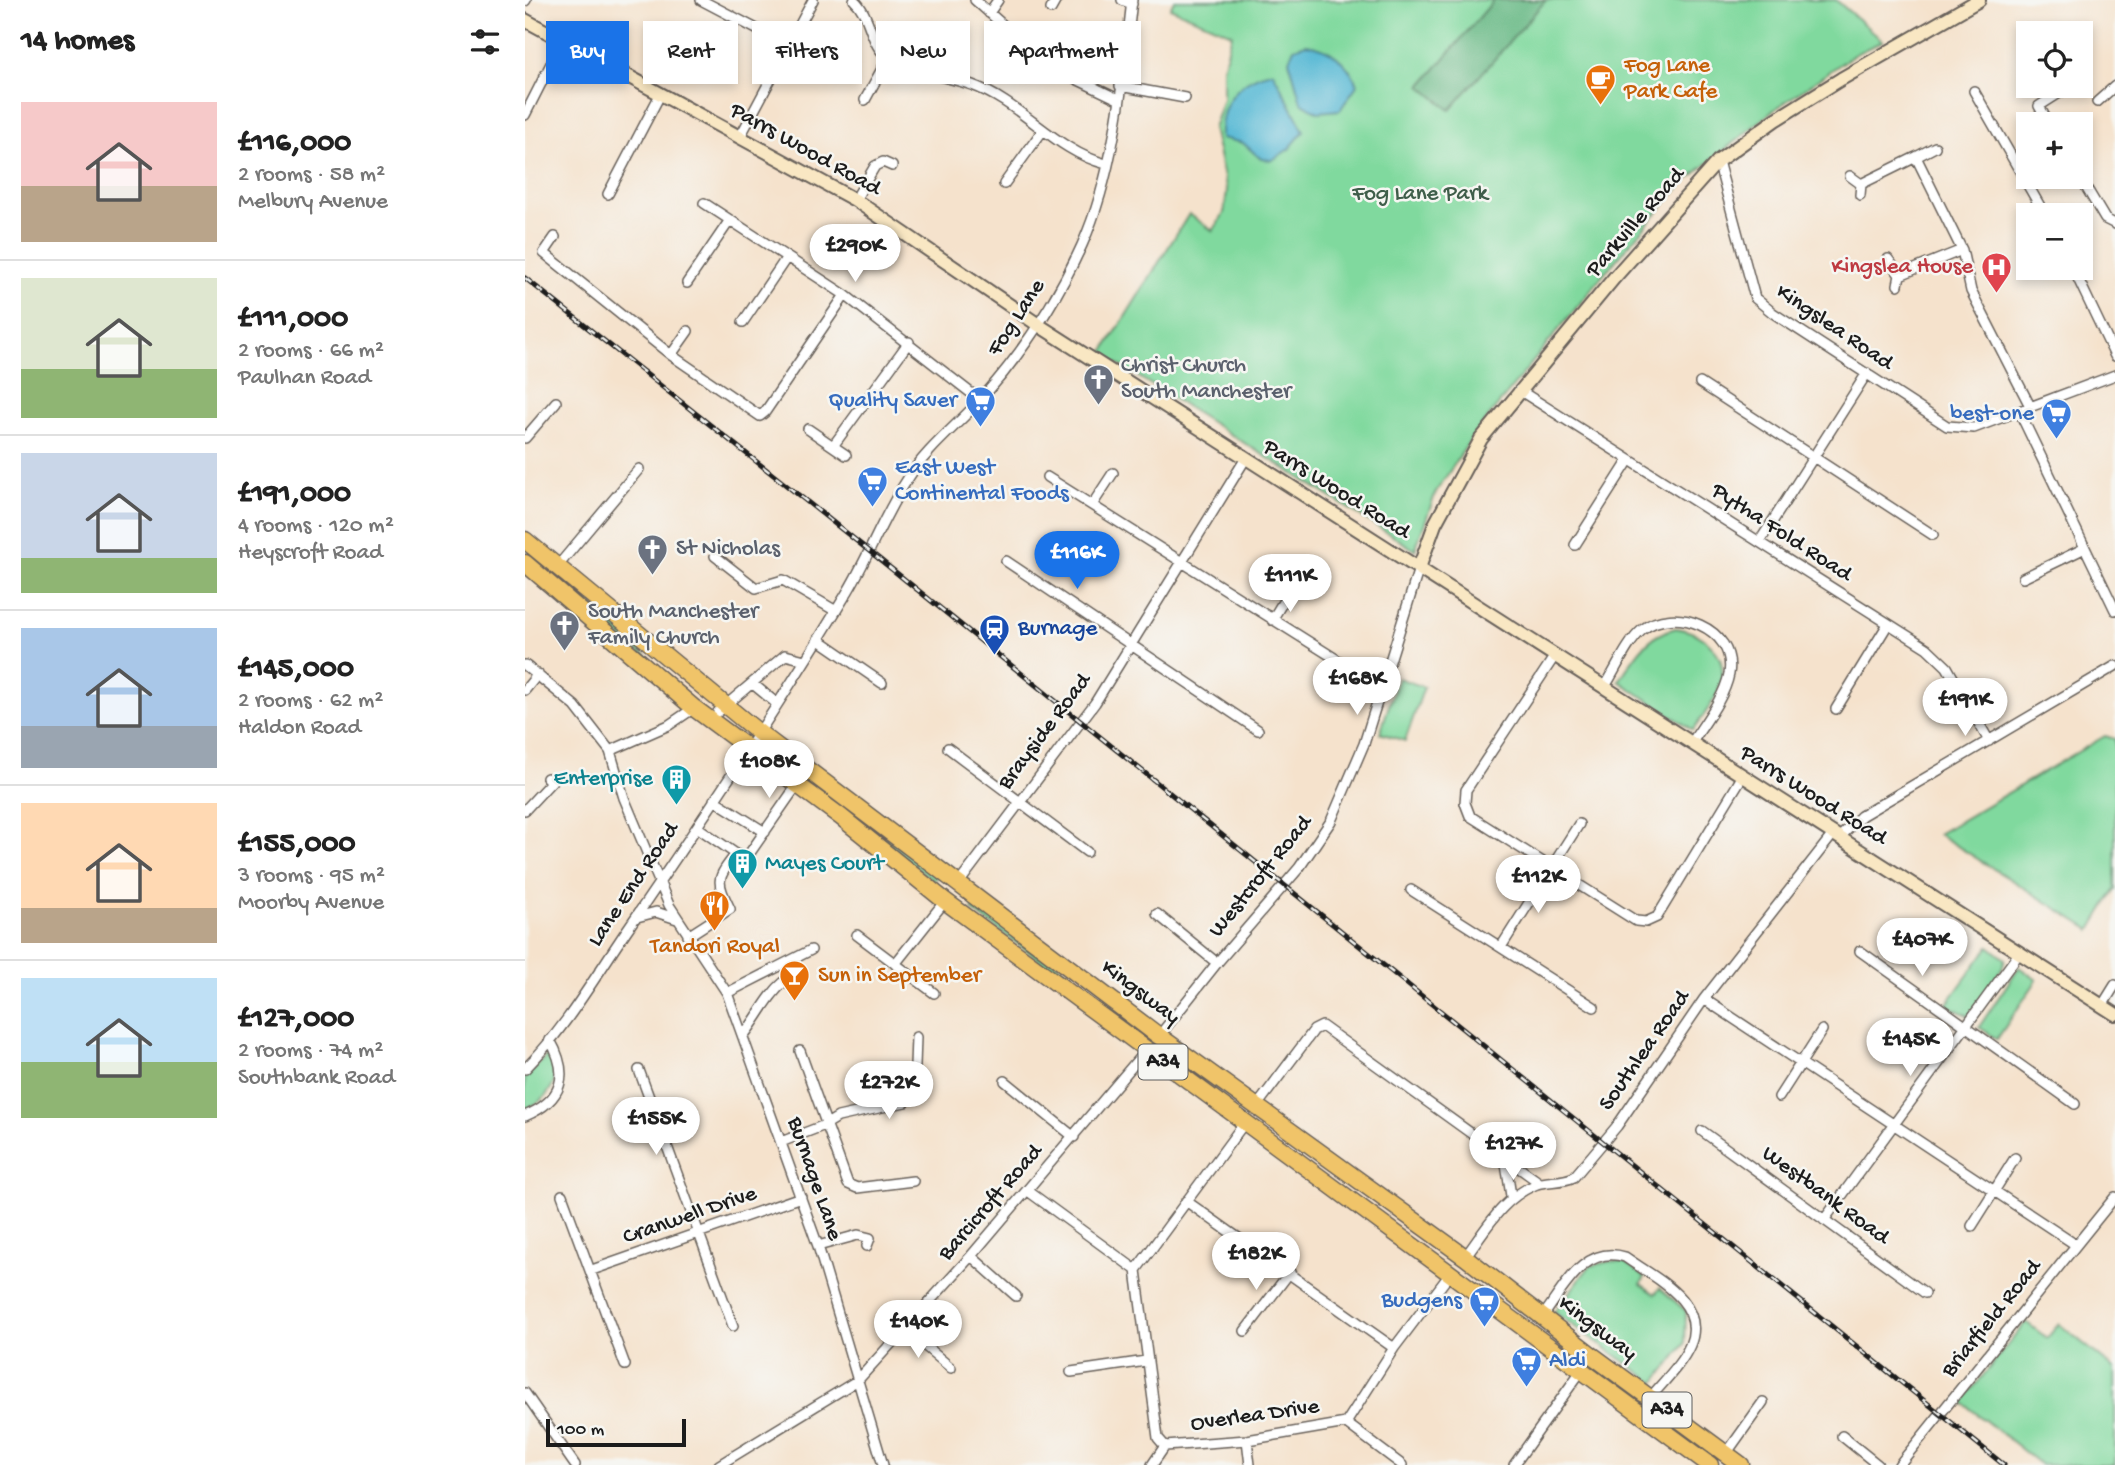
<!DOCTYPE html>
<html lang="en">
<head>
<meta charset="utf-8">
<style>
  body { margin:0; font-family:"Gochi Hand",sans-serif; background:#f2f2f2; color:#222; height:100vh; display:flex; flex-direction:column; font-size:26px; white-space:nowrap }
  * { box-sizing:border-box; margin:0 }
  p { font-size:23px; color:#767676 }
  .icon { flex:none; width:38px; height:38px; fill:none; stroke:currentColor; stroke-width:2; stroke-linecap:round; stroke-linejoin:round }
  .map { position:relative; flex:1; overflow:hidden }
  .drawer { display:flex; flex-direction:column; background:#fff; width:525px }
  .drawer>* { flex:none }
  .top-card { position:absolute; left:21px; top:21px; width:665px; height:63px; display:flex; gap:14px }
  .controls { position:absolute; left:1491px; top:21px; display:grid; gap:14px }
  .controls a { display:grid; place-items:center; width:77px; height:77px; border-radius:0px; background:#fff; box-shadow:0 4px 10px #0003; font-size:35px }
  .scale { position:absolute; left:21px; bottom:18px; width:140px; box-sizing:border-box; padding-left:7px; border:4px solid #1c1c1c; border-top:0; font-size:19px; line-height:24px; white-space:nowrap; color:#1c1c1c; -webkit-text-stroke:5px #f6f6f2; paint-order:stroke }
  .price { position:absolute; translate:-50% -60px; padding:0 16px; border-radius:24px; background:#fff; color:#222; font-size:23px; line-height:46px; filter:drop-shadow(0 2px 4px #0008) }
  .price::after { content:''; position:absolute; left:50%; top:42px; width:21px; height:16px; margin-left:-10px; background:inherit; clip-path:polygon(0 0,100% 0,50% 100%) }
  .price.selected { background:#1a73e8; color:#fff }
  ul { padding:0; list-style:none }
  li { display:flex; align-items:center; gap:21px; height:175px; padding:0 21px }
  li+li { border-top:2px solid #e0e0e0 }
  li span { display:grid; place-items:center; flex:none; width:196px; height:140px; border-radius:0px; color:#555 }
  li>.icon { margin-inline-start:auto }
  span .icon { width:84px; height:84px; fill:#fffc; stroke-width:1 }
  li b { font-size:30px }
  h2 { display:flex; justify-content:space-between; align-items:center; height:84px; padding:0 21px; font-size:30px }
  .chip { padding:0 24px; border-radius:0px; background:#fff; box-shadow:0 4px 10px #0003; font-size:24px; line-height:63px }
  .chip.selected { background:#1a73e8; color:#fff }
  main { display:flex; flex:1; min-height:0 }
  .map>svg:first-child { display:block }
  .green { fill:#80d99e; stroke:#4e7a5d; stroke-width:2 }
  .forest { fill:#68b985; stroke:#426a50; stroke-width:2 }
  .water { fill:#55b8d4; stroke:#386a78; stroke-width:2 }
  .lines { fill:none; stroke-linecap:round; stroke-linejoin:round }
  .street-casing { stroke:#68615a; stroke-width:12 }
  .secondary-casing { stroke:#68615a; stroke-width:16 }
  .highway-casing { stroke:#68615a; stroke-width:19 }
  .street { stroke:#fff; stroke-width:9 }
  .secondary { stroke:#f9e7c3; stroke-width:12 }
  .highway { stroke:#f0c469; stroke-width:16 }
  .rail-casing { stroke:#1c1c1c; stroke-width:5 }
  .rail { stroke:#f6f6f2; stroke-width:2.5; stroke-dasharray:8; stroke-linecap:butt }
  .labels { text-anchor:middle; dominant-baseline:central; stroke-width:5; stroke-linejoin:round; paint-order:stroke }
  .shield { fill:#f6f6f2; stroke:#5d5d5c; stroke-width:2 }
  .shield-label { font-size:21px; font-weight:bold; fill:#1c1c1c }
  .food-label { font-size:23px; fill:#c56008; stroke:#f6f6f2; text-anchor:start }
  .street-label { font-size:23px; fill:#1c1c1c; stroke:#f6f6f2 }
  .park-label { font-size:23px; fill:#3f5e4a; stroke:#f6f6f2 }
  .health-label { font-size:23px; fill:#be3a42; stroke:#f6f6f2; text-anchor:end }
  .worship-label { font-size:23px; fill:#5b616d; stroke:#f6f6f2; text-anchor:start }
  .shop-label { font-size:23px; fill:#366cbe; stroke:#f6f6f2; text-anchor:end }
  .transit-label { font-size:23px; fill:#164399; stroke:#f6f6f2; text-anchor:start }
  .culture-label { font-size:23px; fill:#0d838f; stroke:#f6f6f2; text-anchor:end }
</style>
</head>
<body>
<main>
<section class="drawer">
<h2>14 homes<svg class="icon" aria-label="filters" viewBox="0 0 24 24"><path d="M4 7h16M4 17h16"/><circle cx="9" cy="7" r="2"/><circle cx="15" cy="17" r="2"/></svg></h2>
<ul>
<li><span style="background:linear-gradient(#f6c9c9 60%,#b9a48a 0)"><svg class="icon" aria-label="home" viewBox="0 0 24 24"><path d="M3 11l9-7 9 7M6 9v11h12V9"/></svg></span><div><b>£116,000</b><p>2 rooms · 58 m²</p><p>Melbury Avenue</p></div></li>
<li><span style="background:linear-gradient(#dfe7d0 65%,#8fb573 0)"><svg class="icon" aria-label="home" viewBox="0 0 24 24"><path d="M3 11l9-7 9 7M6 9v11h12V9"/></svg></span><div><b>£111,000</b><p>2 rooms · 66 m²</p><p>Paulhan Road</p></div></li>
<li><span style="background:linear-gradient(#c9d6e8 75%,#8fb573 0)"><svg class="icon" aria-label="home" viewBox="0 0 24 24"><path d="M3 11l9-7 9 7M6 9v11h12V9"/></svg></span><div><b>£191,000</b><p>4 rooms · 120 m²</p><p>Heyscroft Road</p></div></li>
<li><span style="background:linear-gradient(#a9c7e8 70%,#9aa5b1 0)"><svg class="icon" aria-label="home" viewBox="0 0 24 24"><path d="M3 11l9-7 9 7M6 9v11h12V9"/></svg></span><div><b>£145,000</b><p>2 rooms · 62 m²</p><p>Haldon Road</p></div></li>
<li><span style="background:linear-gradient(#ffd9b3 75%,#b9a48a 0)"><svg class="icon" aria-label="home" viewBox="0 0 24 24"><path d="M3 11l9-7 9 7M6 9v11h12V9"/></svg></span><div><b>£155,000</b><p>3 rooms · 95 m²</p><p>Moorby Avenue</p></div></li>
<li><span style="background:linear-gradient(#bfe0f5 60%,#8fb573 0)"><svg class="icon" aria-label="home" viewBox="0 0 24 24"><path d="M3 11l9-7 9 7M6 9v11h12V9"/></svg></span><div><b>£127,000</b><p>2 rooms · 74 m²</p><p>Southbank Road</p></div></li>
</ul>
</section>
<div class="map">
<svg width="1590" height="1465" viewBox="0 0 1590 1465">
  <rect width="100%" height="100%" fill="#f6f6f2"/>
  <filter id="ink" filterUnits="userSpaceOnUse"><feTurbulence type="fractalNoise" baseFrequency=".0143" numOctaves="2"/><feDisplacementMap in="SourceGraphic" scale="14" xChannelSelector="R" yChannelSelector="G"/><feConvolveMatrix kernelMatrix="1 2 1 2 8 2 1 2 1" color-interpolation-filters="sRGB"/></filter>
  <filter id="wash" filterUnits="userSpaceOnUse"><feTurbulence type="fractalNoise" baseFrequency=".00686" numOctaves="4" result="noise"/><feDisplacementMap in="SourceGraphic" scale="28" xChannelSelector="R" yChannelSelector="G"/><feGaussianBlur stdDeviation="1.57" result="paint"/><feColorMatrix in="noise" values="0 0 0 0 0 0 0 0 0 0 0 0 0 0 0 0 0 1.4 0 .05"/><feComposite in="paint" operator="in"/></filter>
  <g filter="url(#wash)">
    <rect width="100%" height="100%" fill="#f5e2cc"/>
    <path class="green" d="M649,0H1311L1358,41L1330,54L1249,110L1156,185L1073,281L948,436L911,492L890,550L577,354L664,214L688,231L699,213L702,191L688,128L698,99V68L707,34L645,8Z
      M41,582L104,637L131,667L37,587Z
      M1151,628C1181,633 1205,655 1195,687C1190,702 1177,717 1168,730L1094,681C1110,656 1121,635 1151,628Z
      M873,678L899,687L880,741L855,733Z
      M1580,736L1590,739V889L1566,930L1413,834Z
      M304,793L412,877L409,881L302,796Z
      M451,904L604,1018L600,1024L447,910Z
      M1464,946L1480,959L1477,968L1444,1016L1421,1005Z
      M1494,967L1512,980L1472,1039L1454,1027Z
      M26,1051C39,1075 25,1100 0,1109V1078Z
      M1086,1261L1099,1262L1120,1277L1116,1284L1130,1294L1135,1288L1161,1311L1160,1344L1130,1383L1029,1312L1065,1266Z
      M1501,1322L1522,1338L1534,1324L1590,1369V1465H1516L1437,1402Z"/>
    <path class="forest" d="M969,0H1021L925,110L896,86Z"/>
    <path class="water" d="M781,44C803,46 825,63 832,85L815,110L793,112L776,102L764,60L769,48Z
      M748,72L779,131L764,149L747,160L736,159L718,143L696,138C694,103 714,78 748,72Z"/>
  </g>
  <g filter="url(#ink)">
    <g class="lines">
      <defs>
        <path id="street" d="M176,0L264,46
          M329,0C347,16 344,46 365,59C390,74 420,75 447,85C497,103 530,151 581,164
          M450,0L524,66L593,99
          M597,0L607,4
          M0,1L1,0
          M526,9L531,0
          M464,13L473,0
          M595,86L660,98
          M1449,91L1520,215
          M340,100L363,58
          M1572,102L1590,86
          M0,115L38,40
          M1524,124L1514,106L1536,92
          M215,137L288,0
          M1391,157L1410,147
          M1193,161L1230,298L1248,313L1422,426L1449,428L1590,375
          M1325,176L1336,184
          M1555,177L1580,219L1590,224
          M479,184L518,130
          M83,194L136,93
          M1335,195L1336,184L1391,157L1437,250L1446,291L1505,406
          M330,200L350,166L358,162L367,166
          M179,203L320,295L455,400
          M30,237L19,253L146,355L235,416L240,412L320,295
          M1363,259L1375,275L1373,285
          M1548,268L1590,356
          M1375,275L1437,250
          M162,283L205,220
          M218,322L262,257
          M146,355L163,331
          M1175,383L1408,535
          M994,390L1402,648L1422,667L1464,741
          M1494,411L1590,610
          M283,429L321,455
          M0,438L31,402
          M308,446L384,342
          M522,477L857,688
          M567,505L588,473
          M1235,541L1342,373
          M1050,545L1104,460
          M190,556L231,588L258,580L311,611
          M481,561L733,730
          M32,567L114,469
          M1498,578L1560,548
          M747,620L770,582
          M293,639L357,683
          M1029,657L941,790L940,803L945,816L1111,921L1121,922L1132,917L1217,777
          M0,665L50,706L85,751L99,798L144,905L202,993L293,1246L358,1465
          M228,684L251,703
          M1079,688C1091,670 1101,644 1117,630C1148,604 1212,628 1204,674C1199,699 1179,723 1166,744
          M0,690L13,674
          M1311,709L1363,624
          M193,712L260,655L280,660
          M423,748L562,852
          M85,751L144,725L169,708
          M189,800L240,832
          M0,810L27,781L22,778
          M1315,837L1336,816L1590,666
          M211,854L220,860L272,785
          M434,883L570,703L721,458
          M886,890L1069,1007
          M632,914L692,963
          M112,917L131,912L152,919
          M332,935L409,993
          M163,936L205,909C191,880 191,880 211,854L172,827
          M976,947L1054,824
          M1335,951L1550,1104
          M370,964L420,901
          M202,993L286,950
          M1179,999L1551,1245
          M1577,1006L1590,985
          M218,1036C233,1018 242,996 260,981
          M634,1036L692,963L774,868L806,821L839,744L894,568
          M275,1051L323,1184L332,1188L388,1181
          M0,1069C41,1028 71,975 104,927C178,819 252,709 320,596C343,559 358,516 382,480C402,448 433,425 458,397C499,351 531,302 557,245C590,171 598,80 607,0
          M114,1070L208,1326
          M480,1081L549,1137
          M1254,1097L1297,1030
          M731,1107L789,1030L797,1026L1015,1183
          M0,1116C38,1100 45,1075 25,1040
          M1177,1131L1400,1293
          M256,1142L300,1125L313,1117L380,1102L389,1095L391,1037
          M980,1157L986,1196
          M503,1191L611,1270
          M37,1195L100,1365
          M661,1201L869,1348
          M1299,1220L1495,952
          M1447,1226L1490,1158
          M293,1246L333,1235L345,1238L342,1246
          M446,1256L491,1296
          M940,1257C961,1229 978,1197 1012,1184C1024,1180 1036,1183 1049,1177L1092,1126L1179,999L1309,833
          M67,1270L276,1197
          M1018,1316C1038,1290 1059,1244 1100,1257C1128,1277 1183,1302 1165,1345C1157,1364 1138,1382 1125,1398
          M380,1329L426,1368
          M720,1331L765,1272
          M546,1372L621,1361
          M0,1393L50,1465
          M821,1423L869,1348L925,1274
          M1317,1436L1353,1465
          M722,1440L725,1465
          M640,1446L633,1438L611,1270L720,1122
          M1201,1454L1238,1402
          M194,1465L333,1380L446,1256L621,1050
          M627,1465L640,1446L722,1440L821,1423L877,1465
          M989,1465L1056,1371
          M1374,1465L1590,1197"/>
        <path id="secondary" d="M0,20L330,200L515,326L1590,1014
          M894,568L910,524L956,439L1089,278L1193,161L1250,120L1316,79L1454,0"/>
        <path id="highway" d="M0,540L233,732L634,1036L940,1257L1068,1356L1216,1465
          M0,563L169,708L316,817L420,901L1185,1465"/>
      </defs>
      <use href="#street" class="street-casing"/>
      <use href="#secondary" class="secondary-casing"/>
      <use href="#highway" class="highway-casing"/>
      <use href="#street" class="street"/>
      <use href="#secondary" class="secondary"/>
      <use href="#highway" class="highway"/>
      <defs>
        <path id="rail" d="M0,278L353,558L1479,1465"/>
      </defs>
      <use href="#rail" class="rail-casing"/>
      <use href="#rail" class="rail"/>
    </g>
  </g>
  <defs>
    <symbol id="cafe-pin" viewBox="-11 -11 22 30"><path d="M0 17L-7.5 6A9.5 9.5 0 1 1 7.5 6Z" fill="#e8710a" stroke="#f6f6f2"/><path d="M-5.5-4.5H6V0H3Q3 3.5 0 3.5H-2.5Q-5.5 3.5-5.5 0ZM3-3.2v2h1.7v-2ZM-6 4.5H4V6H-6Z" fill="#fff"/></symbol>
    <symbol id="hospital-pin" viewBox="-11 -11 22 30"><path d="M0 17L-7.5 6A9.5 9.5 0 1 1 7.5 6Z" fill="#e0444e" stroke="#f6f6f2"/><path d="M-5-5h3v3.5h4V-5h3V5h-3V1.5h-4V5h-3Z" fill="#fff"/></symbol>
    <symbol id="church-pin" viewBox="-11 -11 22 30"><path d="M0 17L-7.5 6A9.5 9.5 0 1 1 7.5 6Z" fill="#6b7280" stroke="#f6f6f2"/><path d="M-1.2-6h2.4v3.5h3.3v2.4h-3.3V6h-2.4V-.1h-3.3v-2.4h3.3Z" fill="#fff"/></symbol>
    <symbol id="supermarket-pin" viewBox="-11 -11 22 30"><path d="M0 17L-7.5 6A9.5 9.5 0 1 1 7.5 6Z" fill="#3f7fe0" stroke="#f6f6f2"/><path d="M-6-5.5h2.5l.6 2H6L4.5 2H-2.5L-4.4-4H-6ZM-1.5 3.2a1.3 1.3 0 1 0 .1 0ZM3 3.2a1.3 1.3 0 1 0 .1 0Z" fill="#fff"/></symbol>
    <symbol id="station-pin" viewBox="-11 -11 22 30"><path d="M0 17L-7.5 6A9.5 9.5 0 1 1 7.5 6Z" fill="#1a4fb4" stroke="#f6f6f2"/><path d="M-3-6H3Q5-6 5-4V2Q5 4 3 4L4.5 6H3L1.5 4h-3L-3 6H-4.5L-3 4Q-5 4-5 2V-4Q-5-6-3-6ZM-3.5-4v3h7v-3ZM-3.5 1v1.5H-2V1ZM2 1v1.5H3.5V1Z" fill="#fff"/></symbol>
    <symbol id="building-pin" viewBox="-11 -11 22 30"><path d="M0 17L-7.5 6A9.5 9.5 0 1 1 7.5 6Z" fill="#0f9aa8" stroke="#f6f6f2"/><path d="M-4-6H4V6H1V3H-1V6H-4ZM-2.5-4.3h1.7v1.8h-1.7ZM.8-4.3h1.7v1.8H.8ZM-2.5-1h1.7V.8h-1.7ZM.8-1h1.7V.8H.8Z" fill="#fff"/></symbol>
    <symbol id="restaurant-pin" viewBox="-11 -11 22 30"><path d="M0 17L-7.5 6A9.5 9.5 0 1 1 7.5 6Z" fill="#e8710a" stroke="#f6f6f2"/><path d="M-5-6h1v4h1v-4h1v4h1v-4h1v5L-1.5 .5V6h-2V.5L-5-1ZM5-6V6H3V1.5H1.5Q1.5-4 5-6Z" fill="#fff"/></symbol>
    <symbol id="bar-pin" viewBox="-11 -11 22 30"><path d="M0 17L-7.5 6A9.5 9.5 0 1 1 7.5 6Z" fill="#e8710a" stroke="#f6f6f2"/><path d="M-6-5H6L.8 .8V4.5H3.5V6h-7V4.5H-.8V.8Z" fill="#fff"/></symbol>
  </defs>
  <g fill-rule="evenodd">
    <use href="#cafe-pin" x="1058" y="62" width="35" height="47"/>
    <use href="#hospital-pin" x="1454" y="250" width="35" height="47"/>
    <use href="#church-pin" x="556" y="362" width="35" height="47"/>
    <use href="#supermarket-pin" x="438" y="384" width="35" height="47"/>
    <use href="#supermarket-pin" x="1514" y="396" width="35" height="47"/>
    <use href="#supermarket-pin" x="330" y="464" width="35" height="47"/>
    <use href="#church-pin" x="110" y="532" width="35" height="47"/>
    <use href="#church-pin" x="22" y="608" width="35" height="47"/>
    <use href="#station-pin" x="452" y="612" width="35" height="47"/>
    <use href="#building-pin" x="134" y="762" width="35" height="47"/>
    <use href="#building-pin" x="200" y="846" width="35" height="47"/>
    <use href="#restaurant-pin" x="172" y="888" width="35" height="47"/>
    <use href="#bar-pin" x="252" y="958" width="35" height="47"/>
    <use href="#supermarket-pin" x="942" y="1284" width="35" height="47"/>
    <use href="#supermarket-pin" x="984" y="1344" width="35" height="47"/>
  </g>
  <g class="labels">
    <g class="shield">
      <rect x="613.5" y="1044.5" width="49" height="35" rx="5"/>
      <rect x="1117.5" y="1392.5" width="49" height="35" rx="5"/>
    </g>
    <g class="shield-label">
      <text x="638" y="1062">A34</text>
      <text x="1142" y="1410">A34</text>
    </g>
    <g class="food-label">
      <text x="1099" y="66">Fog Lane<tspan x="1099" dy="26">Park Cafe</tspan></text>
      <text x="190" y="947" text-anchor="middle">Tandori Royal</text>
      <text x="293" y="976">Sun in September</text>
    </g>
    <g class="street-label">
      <text transform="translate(280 150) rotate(29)">Parrs Wood Road</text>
      <text transform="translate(1111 223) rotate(-49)">Parkville Road</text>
      <text transform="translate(492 318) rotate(-57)">Fog Lane</text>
      <text transform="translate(1309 328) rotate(34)">Kingslea Road</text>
      <text transform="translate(811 490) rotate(32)">Parrs Wood Road</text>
      <text transform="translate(1256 533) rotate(33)">Pytha Fold Road</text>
      <text transform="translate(520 732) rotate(-53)">Brayside Road</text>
      <text transform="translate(1288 796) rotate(32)">Parrs Wood Road</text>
      <text transform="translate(736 877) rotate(-51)">Westcroft Road</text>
      <text transform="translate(109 885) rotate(-56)">Lane End Road</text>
      <text transform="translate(615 993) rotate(37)">Kingsway</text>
      <text transform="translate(1120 1051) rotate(-55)">Southlea Road</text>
      <text transform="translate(289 1179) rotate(71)">Burnage Lane</text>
      <text transform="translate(1300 1196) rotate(36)">Westbank Road</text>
      <text transform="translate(466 1203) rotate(-49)">Barcicroft Road</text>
      <text transform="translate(165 1216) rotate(-19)">Cranwell Drive</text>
      <text transform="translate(1467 1319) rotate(-51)">Briarfield Road</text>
      <text transform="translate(1072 1329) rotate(37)">Kingsway</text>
      <text transform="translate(730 1416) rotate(-8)">Overlea Drive</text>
    </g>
    <g class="park-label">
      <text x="895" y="194">Fog Lane Park</text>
    </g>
    <g class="health-label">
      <text x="1448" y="267">Kingslea House</text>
    </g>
    <g class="worship-label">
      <text x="596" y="366">Christ Church<tspan x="596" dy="26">South Manchester</tspan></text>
      <text x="151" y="549">St Nicholas</text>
      <text x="63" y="612">South Manchester<tspan x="63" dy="26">Family Church</tspan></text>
    </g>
    <g class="shop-label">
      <text x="432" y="401">Quality Saver</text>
      <text x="1509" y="414">best-one</text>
      <text x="370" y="468" text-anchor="start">East West<tspan x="370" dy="26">Continental Foods</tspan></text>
      <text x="937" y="1301">Budgens</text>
      <text x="1024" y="1361" text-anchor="start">Aldi</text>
    </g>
    <g class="transit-label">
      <text x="493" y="629">Burnage</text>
    </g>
    <g class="culture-label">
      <text x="128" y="779">Enterprise</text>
      <text x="240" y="864" text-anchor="start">Mayes Court</text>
    </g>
  </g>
</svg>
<div class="controls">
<a><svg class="icon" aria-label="locate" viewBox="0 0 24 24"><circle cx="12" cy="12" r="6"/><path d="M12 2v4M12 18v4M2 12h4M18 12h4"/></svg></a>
<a>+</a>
<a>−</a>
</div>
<div class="scale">100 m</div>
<b class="price" style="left:330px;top:284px">£290K</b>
<b class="price selected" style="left:552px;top:591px">£116K</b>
<b class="price" style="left:765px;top:614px">£111K</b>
<b class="price" style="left:832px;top:717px">£168K</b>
<b class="price" style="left:1440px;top:738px">£191K</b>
<b class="price" style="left:244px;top:800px">£108K</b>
<b class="price" style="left:1013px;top:915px">£112K</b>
<b class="price" style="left:1397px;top:978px">£407K</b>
<b class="price" style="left:1385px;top:1078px">£145K</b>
<b class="price" style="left:364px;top:1121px">£272K</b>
<b class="price" style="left:131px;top:1157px">£155K</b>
<b class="price" style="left:988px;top:1182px">£127K</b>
<b class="price" style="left:731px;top:1292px">£182K</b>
<b class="price" style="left:393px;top:1360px">£140K</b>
<div class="top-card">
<a class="chip selected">Buy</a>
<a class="chip">Rent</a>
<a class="chip">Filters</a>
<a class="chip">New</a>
<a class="chip">Apartment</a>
</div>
</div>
</main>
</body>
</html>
